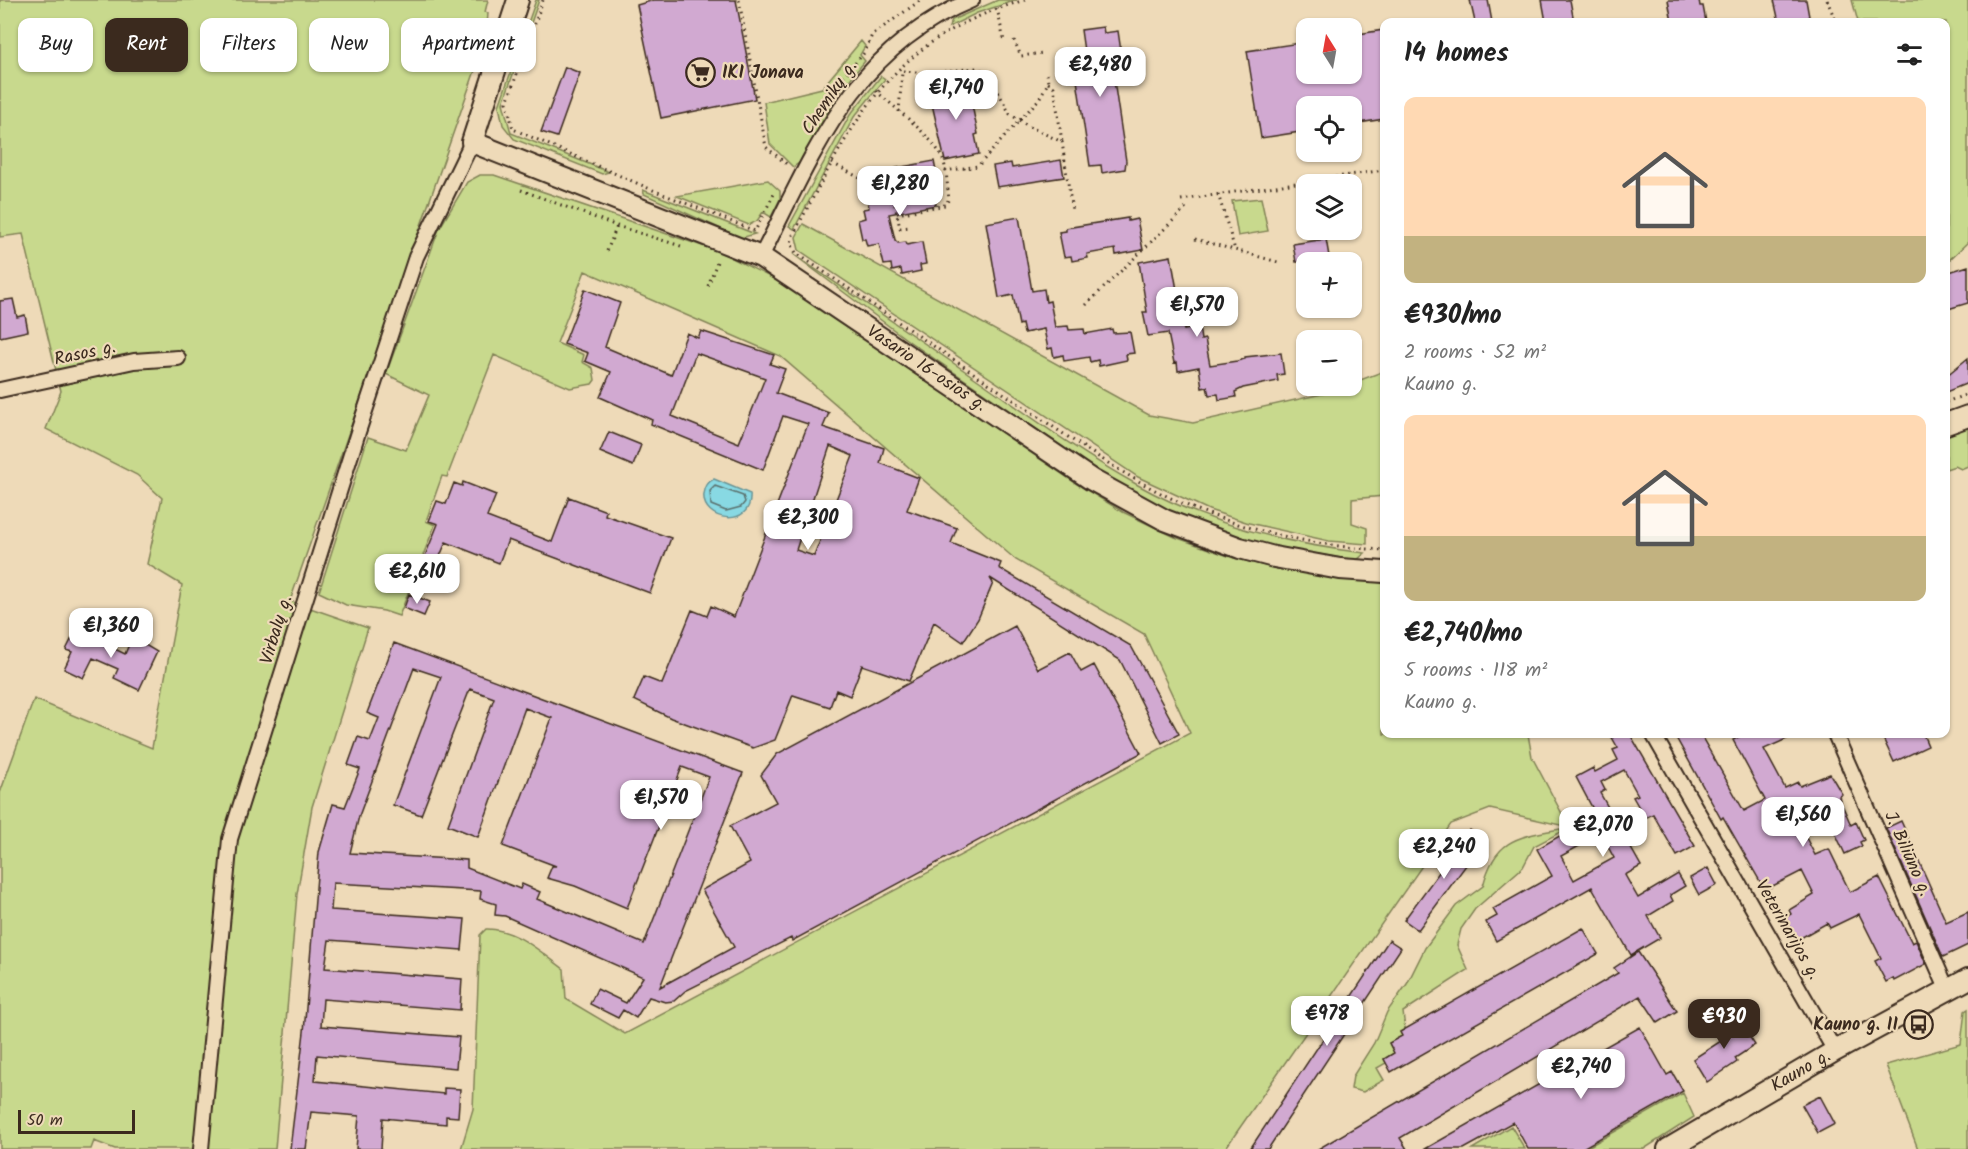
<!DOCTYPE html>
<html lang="en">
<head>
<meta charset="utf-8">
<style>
  body { margin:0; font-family:Kalam,sans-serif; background:#f2f2f2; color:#222; height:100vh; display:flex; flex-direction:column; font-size:22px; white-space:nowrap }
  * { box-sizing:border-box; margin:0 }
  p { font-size:20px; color:#767676 }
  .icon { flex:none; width:33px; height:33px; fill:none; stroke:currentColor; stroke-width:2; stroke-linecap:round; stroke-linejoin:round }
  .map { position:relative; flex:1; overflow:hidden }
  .side { position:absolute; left:1380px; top:18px; width:570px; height:720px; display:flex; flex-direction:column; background:#fff; border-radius:12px; box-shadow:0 2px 4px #0004 }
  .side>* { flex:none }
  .banner { position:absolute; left:18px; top:18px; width:570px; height:54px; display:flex; gap:12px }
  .needle { width:39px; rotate:349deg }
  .fabs { position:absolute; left:1296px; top:18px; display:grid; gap:12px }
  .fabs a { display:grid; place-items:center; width:66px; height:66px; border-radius:12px; background:#fff; box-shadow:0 2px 4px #0004; font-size:30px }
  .scale { position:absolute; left:18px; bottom:15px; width:117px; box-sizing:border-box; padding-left:6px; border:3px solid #3b2a1e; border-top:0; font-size:16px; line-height:21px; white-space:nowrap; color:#3b2a1e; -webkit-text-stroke:4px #eedab8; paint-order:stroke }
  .price { position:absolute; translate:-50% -51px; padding:0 14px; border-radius:12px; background:#fff; color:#222; font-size:20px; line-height:39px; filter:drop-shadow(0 2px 3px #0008) }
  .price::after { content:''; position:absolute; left:50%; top:36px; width:18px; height:14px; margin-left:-9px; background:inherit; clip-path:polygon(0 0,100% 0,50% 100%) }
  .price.selected { background:#3b2a1e; color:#fff }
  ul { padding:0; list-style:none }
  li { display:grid; align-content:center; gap:12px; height:318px; padding:0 24px }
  li span { display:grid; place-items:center; height:186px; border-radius:12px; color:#555 }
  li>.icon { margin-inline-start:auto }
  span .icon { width:108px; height:108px; fill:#fffc; stroke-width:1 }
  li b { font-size:26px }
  h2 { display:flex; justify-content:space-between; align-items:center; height:72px; padding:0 24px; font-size:26px }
  .chip { padding:0 21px; border-radius:12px; background:#fff; box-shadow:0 2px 4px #0004; font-size:21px; line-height:54px }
  .chip.selected { background:#3b2a1e; color:#fff }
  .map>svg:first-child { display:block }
  .green { fill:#c8d98d; stroke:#828256; stroke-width:1.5 }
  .water { fill:#88d9e3; stroke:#699394; stroke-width:1.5 }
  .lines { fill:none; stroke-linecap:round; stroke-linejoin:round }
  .shore { stroke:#5a706d; stroke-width:1.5 }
  .building { fill:#d1a9d1; stroke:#3b2a1e; stroke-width:1.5; fill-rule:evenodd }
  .street-casing { stroke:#3b2a1e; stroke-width:18 }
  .secondary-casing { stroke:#3b2a1e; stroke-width:24 }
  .path { stroke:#3b2a1e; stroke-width:3; stroke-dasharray:1.5 4.5; stroke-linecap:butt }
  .street { stroke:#eedab8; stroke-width:14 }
  .secondary { stroke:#eedab8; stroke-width:20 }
  .labels { text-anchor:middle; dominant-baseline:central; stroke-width:4.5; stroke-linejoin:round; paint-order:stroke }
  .poi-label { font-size:18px; font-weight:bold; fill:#3b2a1e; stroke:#eedab8; text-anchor:start }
  .street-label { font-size:18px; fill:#3b2a1e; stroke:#eedab8 }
</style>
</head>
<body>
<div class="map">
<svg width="1968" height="1149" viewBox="0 0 1968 1149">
  <rect width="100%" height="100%" fill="#eedab8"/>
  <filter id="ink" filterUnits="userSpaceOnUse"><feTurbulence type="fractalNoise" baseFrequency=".0167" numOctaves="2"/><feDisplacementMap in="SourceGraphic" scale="12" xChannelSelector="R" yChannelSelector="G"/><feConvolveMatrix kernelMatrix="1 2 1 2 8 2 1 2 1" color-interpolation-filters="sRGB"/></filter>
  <g filter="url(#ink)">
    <path class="green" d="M0,0H488L485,12L488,13L486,39L290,601L368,628L312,807L297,894L275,1149H115L94,1141L91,1149H0V793L34,699L152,748L182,585L147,564L162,498L137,475L46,429L61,391L23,234L0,237Z
      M536,0H539L503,103L511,133L609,172L602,174L514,139L503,125L499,106Z
      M998,0H1017L977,13L949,27L952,20Z
      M1852,0H1968V242L1946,263V22H1858Z
      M861,41L865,46L860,55L865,61L838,94L799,163L793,167L770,144L764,102L822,88Z
      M881,76L885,79L854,117L794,229L789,226L850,115Z
      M480,175H494L720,252L778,281L1077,484L1123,512L1175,537L1234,558L1282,570L1384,583V734H1528L1532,757L1569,827L1490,809L1451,824L1225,1149H461L473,1109L480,935L486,929C515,928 542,953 564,969L566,999L625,1034L1190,733L1144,634L1016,560L780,356L585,271L557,343L584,355L582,362L593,368L595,380L592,384L570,388L494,355L447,477L442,476L426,521L435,525L399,616L384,611L346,605L319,592L368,437L406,450L429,395L386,374L439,229L467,182Z
      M768,180L780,191V199L771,217L763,212L757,221L749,225L677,196Z
      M643,190L755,234L741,238L644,194Z
      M1261,198L1268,231L1238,236L1232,201Z
      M803,224L1149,415L1193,423L1326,393L1384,371V496L1352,499V523L1367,528V544L1329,541L1249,523L1209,510L1138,477L799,250L796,237Z
      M793,254C857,297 921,341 984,384C1034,419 1083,455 1136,484C1207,524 1285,544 1365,553L1357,560H1352L1256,543L1175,514L1138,495L1103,475L910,342Z
      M1968,427V466L1961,469L1955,466L1946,469V434Z
      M1560,829L1561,832L1534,846L1523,867L1475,909L1461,929L1457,945L1468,970L1403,1012L1405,1029L1400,1032L1402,1036L1389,1043L1394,1053L1384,1059L1386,1063L1377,1068L1384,1080L1363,1092L1351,1089L1353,1076L1374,1043L1387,1012L1407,984L1425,948L1456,906L1483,886C1495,839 1517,837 1560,829Z
      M1968,1009V1149H1918L1886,1065L1961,1044L1965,1011Z
      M1683,1093L1694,1117L1644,1149H1584Z
      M1511,1126L1525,1149H1472Z"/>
    <path class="water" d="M714,479L750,494C753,529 701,522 704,494C705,487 707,482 714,479Z"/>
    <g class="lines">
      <path class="shore" d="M715,486L743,496L745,502L741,507L726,511L711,505L710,491Z"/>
    </g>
    <path class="building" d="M654,0H736L755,99L661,118L637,5Z
      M1470,0H1488L1492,22H1475Z
      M1542,0H1570L1574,22H1546Z
      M1668,0H1699L1700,6H1703L1706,22H1672Z
      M1774,0H1806L1810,22H1779Z
      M1103,27L1104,33L1118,31L1123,65L1112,67L1126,161L1125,169L1102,173L1101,165L1090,166L1075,67H1072L1070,53L1084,51L1081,30Z
      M1384,30V119L1352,124V106H1306V131L1261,138L1247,51L1306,42V74H1352V35Z
      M565,67L580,73L557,137L541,132Z
      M972,83L976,104L972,105L978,134L975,135L979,154L945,161L929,91Z
      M1061,160L1064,177L997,187L993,166L1011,163L1012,168Z
      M934,161L937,177L933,178L935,188H932L936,205L889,214L895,240L898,243L906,242L907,245L922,242L926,264L920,265L921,271L902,275L901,269L892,271L891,264L884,265L879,244L867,246L865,239H862L858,220L865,218L863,209L869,208L868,202L900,195L896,168Z
      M1019,217L1032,291L1044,289L1046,302L1050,301L1055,327L1068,326L1069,330L1084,329L1085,334L1112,329L1113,333L1130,332L1134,353L1126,354L1127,360L1099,366L1098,360L1090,362L1089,357L1064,361L1063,355L1054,357L1052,348L1048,349L1044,329L1024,333L1022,324L1019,325L1013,295L999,298L986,223Z
      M1128,218V221L1137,219L1143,250L1116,255L1115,249L1087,254L1088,258L1072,261L1071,256L1064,257L1059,232L1066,231V228Z
      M1326,239L1330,262H1296L1293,244Z
      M1171,256L1184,330L1199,327L1201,340L1205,339L1210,365L1237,361L1245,359V357L1281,353L1284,374L1277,375L1278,381L1243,388L1235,392L1236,397L1219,400L1218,394L1209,395L1207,387L1202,388L1199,367L1178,371L1177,362L1174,363L1168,333L1148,336L1143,312H1147L1139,262Z
      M1968,266V303L1948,309L1946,273Z
      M585,289L620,303L605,347L671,375L687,333L698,338L701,331L774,355L770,364L785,369L776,393L829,413L823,427L884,448L880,463L919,478L907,510L957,528L951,543L1001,563L999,568L1131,646L1179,734L1162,743L1120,660L990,578L993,583L978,619L963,642L934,622L909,681L862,665L850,696L836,690L830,707L793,695L775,740L753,748L671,718L634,700L644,677L662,684L692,610L707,616L711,606L734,617L808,424L783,416L763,470L651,424L652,420L600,397L611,372L585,361L588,353L564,344ZM696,353L765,378L739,443L672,416ZM830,446L853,456L814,556L796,550Z
      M13,299L17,317L25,315L28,331L0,337V301Z
      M1968,358V383L1946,392V376Z
      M609,432L641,445L633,466L600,452Z
      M463,482L496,495L487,517L552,542L569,497L606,511L605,515L671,538L650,593L508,540L499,563L446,542L438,561L425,556L438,524L429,521L437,501L446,504L454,483L462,486Z
      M409,594L430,602L424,616L404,608Z
      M1015,626L1038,669L1070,652L1081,672L1094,665L1141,753L792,941L791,938L685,991L674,1001L665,1002L649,997L636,1018L623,1010L618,1018L590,1004L597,989L626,1003L643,977L505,916L495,915L496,904L480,899L481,891L333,883L331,910L465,919L462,950L329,940L325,968L462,979L460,1010L323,999L321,1026L459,1037L456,1068L317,1055L315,1081L444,1094V1088L460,1089L458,1117L446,1116V1124L383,1118L381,1149H356L359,1116L311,1112L306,1149H290L304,1032L319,852L333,804L345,807L360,769L348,765L358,737L370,741L379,718L367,713L394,643L743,773L660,987L734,947L702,890L750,863L730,826L776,802L761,775L777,754ZM414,668L441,677L393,805L421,815L470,689L494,698L448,825L478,837L525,708L552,718L503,846L556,866H552L547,878L575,886L627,908L682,767L709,777L644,944L537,899L540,892L522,884L520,889L467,868V860L350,853L359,816Z
      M76,630L125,654L132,637L157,652L139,690L114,678L118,669L93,658L83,678L64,669L72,652L66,650Z
      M1610,734H1630L1695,846L1677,856L1653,814L1645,818L1633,797L1638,795L1624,770L1601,782L1605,790L1600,793L1641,866L1625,875L1638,898L1678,874L1685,886L1670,895L1673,901L1648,916L1660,938L1631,955L1592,887L1496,941L1486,922L1497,916L1493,909L1552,876L1537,849L1596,815L1576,777L1593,768L1595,772L1618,760L1613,750L1618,748ZM1601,834L1614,858L1574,880L1561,856Z
      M1674,734H1700L1744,811L1765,800L1733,740L1744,734H1798L1764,749L1785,788L1798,782L1800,786L1830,774L1842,794L1839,796L1840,800L1851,825L1856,822L1864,840L1860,842L1862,846L1845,854L1830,822L1804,834L1815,855L1829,849L1850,892L1879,877L1912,943L1916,941L1926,964L1894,981L1893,978L1886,982L1875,961L1881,958L1859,914L1830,928L1827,923L1797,940L1784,918L1791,914L1789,910L1814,895L1802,871L1765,890L1723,817L1721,819Z
      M1881,734H1923L1928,746L1894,762Z
      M1901,821L1946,922L1968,912V945L1943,957L1886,828Z
      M1470,830L1484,841L1418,930L1404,920Z
      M1708,868L1717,885L1699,895L1690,878Z
      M1583,928L1598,954L1391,1072L1384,1059L1394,1053L1389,1043L1402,1036L1400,1032Z
      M1389,940L1401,948L1268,1149H1250Z
      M1638,952L1677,1011L1658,1023L1640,996L1400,1138L1407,1149H1318L1618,973L1614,968Z
      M1737,1018L1755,1045L1735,1058L1737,1062L1707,1082L1693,1059L1721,1041L1715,1032Z
      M1640,1027L1667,1075L1672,1072L1683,1091L1581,1149H1528L1513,1122L1464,1149H1425Z
      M1820,1096L1835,1124L1818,1133L1802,1105Z"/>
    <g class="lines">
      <defs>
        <path id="street" d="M761,257C815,150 853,49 972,0
          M0,390L134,361L178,358
          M1653,734L1835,1051
          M1835,734L1947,989
          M201,1149L230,839L358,432L416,257L472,142"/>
        <g id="secondary">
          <path id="s1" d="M518,0L472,142L761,257L1092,480L1165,520L1240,548L1274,557L1340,569L1384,572"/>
          <path d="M1946,424L1968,416"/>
          <path id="s2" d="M1668,1149L1835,1051L1968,979"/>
        </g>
      </defs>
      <use href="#street" class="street-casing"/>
      <use href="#secondary" class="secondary-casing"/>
      <path class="path" d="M543,0L507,102L513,129L648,188L755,231L774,194
        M739,0L766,147L789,166
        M1025,0C888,39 855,120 793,235L791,243L796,253C869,302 942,352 1015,401C1073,440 1133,484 1198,510C1257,533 1321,547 1384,550
        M1827,0L1836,22
        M997,8L1004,41
        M1657,22H1662
        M1014,40L1021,56L1043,53
        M903,71L928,73L977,68L988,73L1010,114L1028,126L1062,142L1072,210
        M1048,83L1054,87L1062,142
        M876,91C895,108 931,135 942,157C947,168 947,186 949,199L945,205L897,214
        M899,112L902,72
        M817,117L838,83L864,53L872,35L921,0
        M832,163L893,196L900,228L911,227
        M964,168L965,174
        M945,171L978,166L1039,99L1048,83L1047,74
        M521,190L617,226L684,247
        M1218,194L1235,250
        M1181,200L1384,170
        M1195,239L1278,262
        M607,251L617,226
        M708,286L718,259
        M1086,305L1186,208
        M1946,402L1968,394"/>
      <use href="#street" class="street"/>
      <use href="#secondary" class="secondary"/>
    </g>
  </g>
  <defs>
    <symbol id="supermarket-ring" viewBox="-11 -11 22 22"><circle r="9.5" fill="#eedab8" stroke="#3b2a1e" stroke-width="1.5"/><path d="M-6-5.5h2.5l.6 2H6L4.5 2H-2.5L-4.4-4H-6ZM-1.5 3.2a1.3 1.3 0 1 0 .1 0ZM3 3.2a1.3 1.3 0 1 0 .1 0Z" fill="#3b2a1e"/></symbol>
    <symbol id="bus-ring" viewBox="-11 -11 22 22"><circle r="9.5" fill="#eedab8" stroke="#3b2a1e" stroke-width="1.5"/><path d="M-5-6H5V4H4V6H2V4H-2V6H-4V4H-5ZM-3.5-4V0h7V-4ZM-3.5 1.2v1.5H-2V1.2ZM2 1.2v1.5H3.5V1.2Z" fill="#3b2a1e"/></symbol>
  </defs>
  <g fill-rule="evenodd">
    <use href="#supermarket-ring" x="684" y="56" width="33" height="33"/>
    <use href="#bus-ring" x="1902" y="1008" width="33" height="33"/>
  </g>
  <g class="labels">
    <g class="poi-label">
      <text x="722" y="73">IKI Jonava</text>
      <text x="1898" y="1025" text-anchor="end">Kauno g. II</text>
    </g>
    <g class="street-label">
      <text transform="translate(830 98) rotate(-56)">Chemikų g.</text>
      <text transform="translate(85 354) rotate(-12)">Rasos g.</text>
      <text stroke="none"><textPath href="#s1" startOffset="660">Vasario 16-osios g.</textPath></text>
      <text transform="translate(277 630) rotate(-73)">Virbalų g.</text>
      <text transform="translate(1907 854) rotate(66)">J. Biliūno g.</text>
      <text transform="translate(1787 930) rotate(60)">Veterinarijos g.</text>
      <text stroke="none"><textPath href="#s2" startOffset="154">Kauno g.</textPath></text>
    </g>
  </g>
</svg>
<div class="fabs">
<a><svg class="needle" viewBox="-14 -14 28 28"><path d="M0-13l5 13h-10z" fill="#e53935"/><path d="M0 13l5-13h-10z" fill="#767676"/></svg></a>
<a><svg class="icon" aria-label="locate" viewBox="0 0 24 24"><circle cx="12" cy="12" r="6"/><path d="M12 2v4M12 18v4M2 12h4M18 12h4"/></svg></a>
<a><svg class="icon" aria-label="layers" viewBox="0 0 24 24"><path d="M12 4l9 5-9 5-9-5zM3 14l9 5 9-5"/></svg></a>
<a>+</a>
<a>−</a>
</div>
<div class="scale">50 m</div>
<b class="price" style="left:1100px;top:98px">€2,480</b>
<b class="price" style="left:956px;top:121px">€1,740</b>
<b class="price" style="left:900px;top:217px">€1,280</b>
<b class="price" style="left:1197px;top:338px">€1,570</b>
<b class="price" style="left:808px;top:551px">€2,300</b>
<b class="price" style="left:417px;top:605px">€2,610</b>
<b class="price" style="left:111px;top:659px">€1,360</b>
<b class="price" style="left:661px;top:831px">€1,570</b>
<b class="price" style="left:1803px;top:848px">€1,560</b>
<b class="price" style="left:1603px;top:858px">€2,070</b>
<b class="price" style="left:1444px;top:880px">€2,240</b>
<b class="price" style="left:1327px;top:1047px">€978</b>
<b class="price selected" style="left:1724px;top:1050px">€930</b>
<b class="price" style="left:1581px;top:1100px">€2,740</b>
<div class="banner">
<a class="chip">Buy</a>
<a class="chip selected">Rent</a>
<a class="chip">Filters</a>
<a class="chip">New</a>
<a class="chip">Apartment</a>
</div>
<section class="side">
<h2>14 homes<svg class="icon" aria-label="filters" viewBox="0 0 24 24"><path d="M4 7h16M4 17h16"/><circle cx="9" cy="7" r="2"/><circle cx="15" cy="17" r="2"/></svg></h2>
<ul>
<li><span style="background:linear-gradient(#ffd9b3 75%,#c2b280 0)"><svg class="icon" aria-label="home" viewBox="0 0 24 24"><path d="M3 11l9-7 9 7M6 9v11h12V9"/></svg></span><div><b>€930/mo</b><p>2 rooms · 52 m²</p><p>Kauno g.</p></div></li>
<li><span style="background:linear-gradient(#ffd9b3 65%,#c2b280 0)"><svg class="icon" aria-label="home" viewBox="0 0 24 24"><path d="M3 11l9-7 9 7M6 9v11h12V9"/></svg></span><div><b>€2,740/mo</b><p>5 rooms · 118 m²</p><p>Kauno g.</p></div></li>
</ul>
</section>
</div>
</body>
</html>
